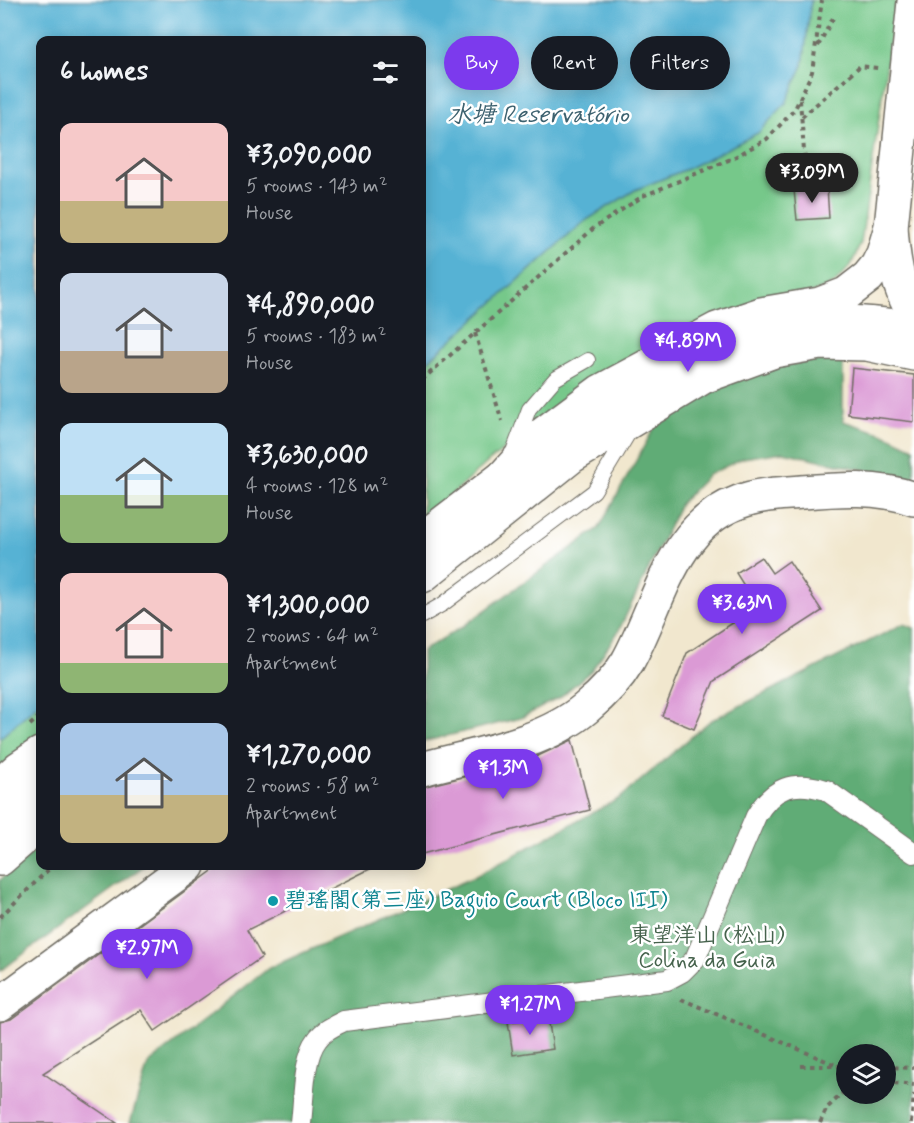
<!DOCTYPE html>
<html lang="en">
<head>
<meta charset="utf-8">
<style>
  body { margin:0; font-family:Mynerve,"LXGW WenKai TC",sans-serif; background:#20242c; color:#f1f3f6; height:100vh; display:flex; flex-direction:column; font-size:22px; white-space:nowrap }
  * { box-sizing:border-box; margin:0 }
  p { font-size:20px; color:#9ea1a6 }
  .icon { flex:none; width:33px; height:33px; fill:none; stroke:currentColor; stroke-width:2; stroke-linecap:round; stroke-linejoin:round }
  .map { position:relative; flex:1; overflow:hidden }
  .details { position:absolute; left:36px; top:36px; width:390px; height:834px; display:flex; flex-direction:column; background:#171b24; border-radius:12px; box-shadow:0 3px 15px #0003 }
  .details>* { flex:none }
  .banner { position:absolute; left:444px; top:36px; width:380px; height:54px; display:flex; gap:12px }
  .buttons { position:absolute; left:836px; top:1044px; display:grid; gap:12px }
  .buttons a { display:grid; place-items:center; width:60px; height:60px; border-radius:50%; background:#171b24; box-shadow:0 3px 15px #0003; font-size:30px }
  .price { position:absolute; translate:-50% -51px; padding:0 14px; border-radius:21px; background:#7c3aed; color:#fff; font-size:20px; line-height:39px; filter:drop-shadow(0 2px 3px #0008) }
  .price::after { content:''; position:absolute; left:50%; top:36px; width:18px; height:14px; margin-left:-9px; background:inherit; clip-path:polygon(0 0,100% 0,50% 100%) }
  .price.selected { background:#222; color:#fff }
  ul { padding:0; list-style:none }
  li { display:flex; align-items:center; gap:18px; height:150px; padding:0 24px }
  li span { display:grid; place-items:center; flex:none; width:168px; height:120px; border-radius:12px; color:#555 }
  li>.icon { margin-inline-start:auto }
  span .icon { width:72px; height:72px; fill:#fffc; stroke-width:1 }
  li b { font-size:26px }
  h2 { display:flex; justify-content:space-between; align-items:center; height:72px; padding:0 24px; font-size:26px }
  .chip { padding:0 21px; border-radius:27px; background:#171b24; box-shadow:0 3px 15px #0003; font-size:21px; line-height:54px }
  .chip.selected { background:#7c3aed; color:#fff }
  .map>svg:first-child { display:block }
  .green { fill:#76c88a; stroke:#507a5a; stroke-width:1.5 }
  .forest { fill:#60ac76; stroke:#466c50; stroke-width:1.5; fill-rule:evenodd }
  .water { fill:#56b2d4; stroke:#406e80; stroke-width:1.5 }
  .building { fill:#db9ad5 }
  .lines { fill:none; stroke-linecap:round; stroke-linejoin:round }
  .service-casing { stroke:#706d64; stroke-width:16 }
  .pedestrian-casing { stroke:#706d64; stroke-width:22 }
  .tertiary-casing { stroke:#706d64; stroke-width:36 }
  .secondary-casing { stroke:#706d64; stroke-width:36 }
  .primary-casing { stroke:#706d64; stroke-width:36 }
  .path { stroke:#706d64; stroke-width:4; stroke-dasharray:4.5 4.5; stroke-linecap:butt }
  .service { stroke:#fff; stroke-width:14 }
  .pedestrian { stroke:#fff; stroke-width:20 }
  .tertiary { stroke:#fff; stroke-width:33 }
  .secondary { stroke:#fff; stroke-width:33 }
  .primary { stroke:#fff; stroke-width:33 }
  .culture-dot { fill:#0f9aa8; stroke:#fff; stroke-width:2 }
  .labels { text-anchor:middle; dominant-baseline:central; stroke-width:5; stroke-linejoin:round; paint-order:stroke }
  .culture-label { font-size:22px; fill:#0d838f; stroke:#fff; text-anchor:start }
  .park-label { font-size:22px; fill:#45624c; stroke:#fff }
  .water-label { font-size:24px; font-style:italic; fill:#3c616f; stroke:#fff }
</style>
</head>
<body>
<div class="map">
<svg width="914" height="1123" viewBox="0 0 914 1123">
  <rect width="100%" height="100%" fill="#fff"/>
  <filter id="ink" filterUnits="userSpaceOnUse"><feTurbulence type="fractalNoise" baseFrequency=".0167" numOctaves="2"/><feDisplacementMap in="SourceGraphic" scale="12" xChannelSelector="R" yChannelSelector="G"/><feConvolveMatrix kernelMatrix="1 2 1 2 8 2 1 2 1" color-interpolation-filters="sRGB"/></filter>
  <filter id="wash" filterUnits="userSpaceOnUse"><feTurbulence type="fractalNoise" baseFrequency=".008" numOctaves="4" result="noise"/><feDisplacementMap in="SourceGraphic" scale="24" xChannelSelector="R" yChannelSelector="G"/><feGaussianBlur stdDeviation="1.35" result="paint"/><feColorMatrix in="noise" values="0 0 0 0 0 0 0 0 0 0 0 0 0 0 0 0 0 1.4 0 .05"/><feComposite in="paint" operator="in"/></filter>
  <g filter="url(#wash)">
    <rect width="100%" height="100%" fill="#f1e7ce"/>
    <path class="green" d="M811,0H896L861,243L851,265L834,284L593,383L489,461L422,521V366L585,221L635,190L689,168L758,133L803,66Z
      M40,702V739L0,775V738Z"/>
    <path class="forest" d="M843,357V421L884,434L914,448V481L783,452L743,458L708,475L680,504L618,632L592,670L559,698L521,718L422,742V651L462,627L599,528L665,408L720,385L785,365Z
      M903,624L914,628V1123H130L148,1064L269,968L472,878L620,798L710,721ZM846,1054H885V1094H846Z
      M40,846V866H144L0,971V880Z"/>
    <path class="water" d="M0,0H811L803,65L786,103L758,133L689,168L635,190L585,221L422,366V40H40V702L0,738Z"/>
    <g id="blocks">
      <path class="building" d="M827,187L829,218L797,220L794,190Z
        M852,368L914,375V422L848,414Z
        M761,557L772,573L789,561L822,611L714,681L694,729L662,716L687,653L745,615L736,600L748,592L736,573Z
        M572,740L590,810L422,854V787L513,765L536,757Z
        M219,866H376L247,930L262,957L155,1031L141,1010L43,1073L117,1123H0V1022L11,1019Z
        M548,1017L553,1049L513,1055L508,1022Z"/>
    </g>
  </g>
  <g filter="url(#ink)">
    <use href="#blocks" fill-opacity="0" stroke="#706d64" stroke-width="1.5"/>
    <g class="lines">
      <defs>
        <path id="service" d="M514,449L529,409L555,379L588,360
          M422,616L443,604L594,491L630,431"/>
        <path id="pedestrian" d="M301,1123C304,1100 303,1058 317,1040C324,1030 334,1026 344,1021L667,980L682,972L695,959L756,816C773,787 793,780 826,790L914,853"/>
        <path id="tertiary" d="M422,769C476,754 542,745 586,708C602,695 618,678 628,661C659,605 672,526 739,502C759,494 781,494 802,492C839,489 878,486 914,499
          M0,1004L188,866"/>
        <path id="secondary" d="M422,539L503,477L539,437L601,391L717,329L761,314L820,304L846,294L868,277L877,266L883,254L891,227
          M422,576L572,456L703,377L774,351L820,343L867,344L914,354
          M0,785L19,768L40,754
          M0,822L40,787
          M0,859L40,824"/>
        <path id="primary" d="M914,2L891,227C893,258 897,287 914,314
          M503,477C540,454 577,430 614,407C670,372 730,337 796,325C836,319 874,323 914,328"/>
      </defs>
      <use href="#service" class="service-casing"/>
      <use href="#pedestrian" class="pedestrian-casing"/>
      <use href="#tertiary" class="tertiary-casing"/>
      <use href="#secondary" class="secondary-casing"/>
      <use href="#primary" class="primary-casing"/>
      <path class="path" d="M818,46L833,18
        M800,100L807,189
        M802,117L860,66L878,68
        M475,333L502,421
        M422,380L594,228L643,196L731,159L767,139L795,109L812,72L822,0
        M30,725L40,716
        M0,917L52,866
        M681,999L838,1066
        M801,1066H846
        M885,1067L914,1068
        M885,1082L914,1085
        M820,1123L827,1108L846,1090
        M911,1123L914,1094"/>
      <use href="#service" class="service"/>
      <use href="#pedestrian" class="pedestrian"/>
      <use href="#tertiary" class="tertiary"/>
      <use href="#secondary" class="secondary"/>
      <use href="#primary" class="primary"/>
    </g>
  </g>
  <circle class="culture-dot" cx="273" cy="901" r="6"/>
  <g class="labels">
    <g class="culture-label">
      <text x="285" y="901">碧瑤閣(第三座) Baguio Court (Bloco III)</text>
    </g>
    <g class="park-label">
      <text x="707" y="936">東望洋山 (松山)<tspan x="707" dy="25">Colina da Guia</tspan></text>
    </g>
    <g class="water-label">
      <text x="538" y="115">水塘 Reservatório</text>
    </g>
  </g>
</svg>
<div class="buttons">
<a><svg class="icon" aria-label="layers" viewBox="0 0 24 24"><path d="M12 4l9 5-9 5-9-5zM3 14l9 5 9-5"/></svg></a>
</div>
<b class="price selected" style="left:812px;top:204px">¥3.09M</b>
<b class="price" style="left:688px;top:373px">¥4.89M</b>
<b class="price" style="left:742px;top:635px">¥3.63M</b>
<b class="price" style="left:503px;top:800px">¥1.3M</b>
<b class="price" style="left:147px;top:980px">¥2.97M</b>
<b class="price" style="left:530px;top:1036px">¥1.27M</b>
<div class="banner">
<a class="chip selected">Buy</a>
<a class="chip">Rent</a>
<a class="chip">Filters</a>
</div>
<section class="details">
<h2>6 homes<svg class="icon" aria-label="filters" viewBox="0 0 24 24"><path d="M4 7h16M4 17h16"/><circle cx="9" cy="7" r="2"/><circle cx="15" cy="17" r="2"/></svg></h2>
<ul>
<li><span style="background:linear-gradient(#f6c9c9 65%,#c2b280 0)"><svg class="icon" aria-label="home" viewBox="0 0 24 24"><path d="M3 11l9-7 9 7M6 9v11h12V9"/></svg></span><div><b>¥3,090,000</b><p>5 rooms · 143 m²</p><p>House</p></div></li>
<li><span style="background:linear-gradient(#c9d6e8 65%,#b9a48a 0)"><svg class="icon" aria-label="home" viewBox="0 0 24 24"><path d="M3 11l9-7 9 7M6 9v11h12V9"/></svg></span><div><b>¥4,890,000</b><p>5 rooms · 183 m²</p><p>House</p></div></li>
<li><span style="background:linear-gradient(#bfe0f5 60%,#8fb573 0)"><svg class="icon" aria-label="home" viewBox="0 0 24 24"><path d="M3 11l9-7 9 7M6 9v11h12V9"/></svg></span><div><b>¥3,630,000</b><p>4 rooms · 128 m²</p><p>House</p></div></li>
<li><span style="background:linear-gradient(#f6c9c9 75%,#8fb573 0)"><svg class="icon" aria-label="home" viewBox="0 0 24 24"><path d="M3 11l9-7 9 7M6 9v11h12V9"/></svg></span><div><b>¥1,300,000</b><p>2 rooms · 64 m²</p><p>Apartment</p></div></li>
<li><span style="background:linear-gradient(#a9c7e8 60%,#c2b280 0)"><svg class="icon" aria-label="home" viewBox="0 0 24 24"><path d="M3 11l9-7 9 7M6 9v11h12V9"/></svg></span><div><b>¥1,270,000</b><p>2 rooms · 58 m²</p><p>Apartment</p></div></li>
</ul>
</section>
</div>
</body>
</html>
